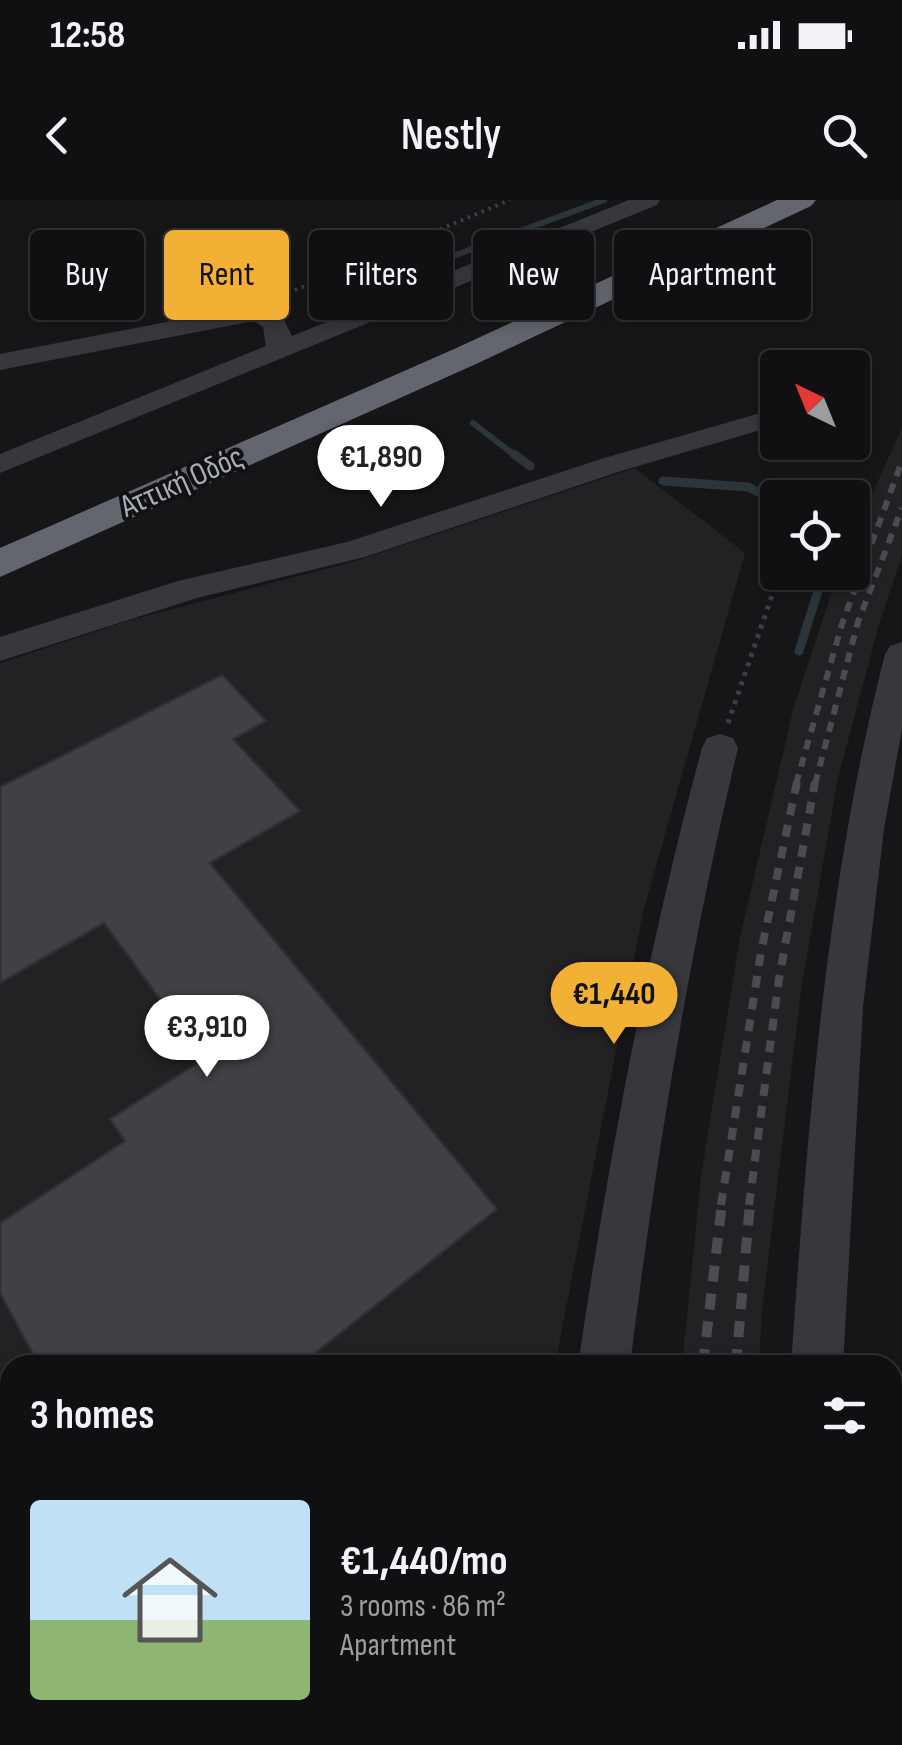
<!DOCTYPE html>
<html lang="en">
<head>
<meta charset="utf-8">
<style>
  body { margin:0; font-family:"Sofia Sans Condensed",sans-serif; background:#19191b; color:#f1f3f6; height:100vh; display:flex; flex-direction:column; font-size:38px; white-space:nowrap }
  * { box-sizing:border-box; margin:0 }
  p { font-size:32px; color:#9c9d9f }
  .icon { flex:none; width:55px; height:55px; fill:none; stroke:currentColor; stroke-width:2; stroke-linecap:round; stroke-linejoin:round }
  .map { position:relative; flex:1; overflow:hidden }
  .details { position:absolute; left:0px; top:1155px; width:902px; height:390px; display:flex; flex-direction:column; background:#101012; border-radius:30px 30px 0 0; box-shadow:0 5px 15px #0003,0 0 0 2px #303032 }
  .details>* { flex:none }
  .banner { position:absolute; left:30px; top:30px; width:842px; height:90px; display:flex; gap:20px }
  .needle { width:65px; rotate:317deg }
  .buttons { position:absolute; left:760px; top:150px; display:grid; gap:20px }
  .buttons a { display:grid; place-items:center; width:110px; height:110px; border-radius:10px; background:#101012; box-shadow:0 5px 15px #0003,0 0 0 2px #303032; font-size:50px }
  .price { position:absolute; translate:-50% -85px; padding:0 22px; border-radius:35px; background:#fff; color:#222; font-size:32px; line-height:65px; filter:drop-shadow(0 2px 5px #0008) }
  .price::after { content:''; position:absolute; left:50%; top:60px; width:30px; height:22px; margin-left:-15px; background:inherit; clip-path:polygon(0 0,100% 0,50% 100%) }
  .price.current { background:#f2b134; color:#111 }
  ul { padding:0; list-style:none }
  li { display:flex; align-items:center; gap:30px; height:250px; padding:0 30px }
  li span { display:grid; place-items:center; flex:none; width:280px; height:200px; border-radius:10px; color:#555 }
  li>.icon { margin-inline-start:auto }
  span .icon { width:120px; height:120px; fill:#fffc; stroke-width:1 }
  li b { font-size:42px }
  h2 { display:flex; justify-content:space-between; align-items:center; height:120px; padding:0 30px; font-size:42px }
  .chip { padding:0 35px; border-radius:10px; background:#101012; box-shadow:0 5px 15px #0003,0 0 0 2px #303032; font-size:35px; line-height:90px }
  .chip.current { background:#f2b134; color:#111 }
  .status { display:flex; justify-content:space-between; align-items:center; height:70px; padding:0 50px; background:#101012; direction:ltr }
  .status svg { height:28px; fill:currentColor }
  header { display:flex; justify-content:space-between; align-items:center; height:130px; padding:0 30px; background:#101012; font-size:45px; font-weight:600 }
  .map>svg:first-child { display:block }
  .built { fill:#222225 }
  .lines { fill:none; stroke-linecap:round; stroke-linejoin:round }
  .stream-far1 { stroke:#2c353c; stroke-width:6 }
  .stream { stroke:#2c353c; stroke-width:9 }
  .building { fill:#404145; stroke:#303034; stroke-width:2.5 }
  .path-far1 { stroke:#3d3f44; stroke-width:4; stroke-dasharray:2.5 5; stroke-linecap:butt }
  .path { stroke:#3d3f44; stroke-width:5; stroke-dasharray:4 6; stroke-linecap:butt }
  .minor { fill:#37383d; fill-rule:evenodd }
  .highway { fill:#63666e; fill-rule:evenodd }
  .rail-far2 { stroke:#4a4c52; stroke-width:6; stroke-dasharray:10 8; stroke-linecap:butt }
  .rail-far1 { stroke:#4a4c52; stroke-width:8; stroke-dasharray:12 10; stroke-linecap:butt }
  .rail { stroke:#4a4c52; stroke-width:10; stroke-dasharray:16 12; stroke-linecap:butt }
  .labels { text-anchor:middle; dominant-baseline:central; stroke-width:8; stroke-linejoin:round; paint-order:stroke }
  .far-street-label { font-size:32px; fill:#a8adb8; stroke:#111113 }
</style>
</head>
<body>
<div class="status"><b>12:58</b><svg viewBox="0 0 49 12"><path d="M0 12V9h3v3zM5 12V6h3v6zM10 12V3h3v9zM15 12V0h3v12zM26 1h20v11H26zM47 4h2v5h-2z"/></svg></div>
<header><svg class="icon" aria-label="back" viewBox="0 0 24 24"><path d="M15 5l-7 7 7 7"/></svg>Nestly<svg class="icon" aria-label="search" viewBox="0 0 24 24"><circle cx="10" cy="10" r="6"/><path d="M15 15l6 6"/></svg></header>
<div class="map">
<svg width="902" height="1545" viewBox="0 0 902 1545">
  <rect width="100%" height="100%" fill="#161618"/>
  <path class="built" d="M902,228V355L880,421L837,582L801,791L762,1110L759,1165H682L701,976L740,737L793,510L838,373L852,372L853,337Z
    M635,268L745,353L643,712L555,1165H10V1535H293L282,1545H0V463L131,420L353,362Z"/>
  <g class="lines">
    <path class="stream-far1" d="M370,95L394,78L604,0
      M473,223L517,257"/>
    <path class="stream" d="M514,254L530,266
      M663,281L748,287L778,302
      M799,451L824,372"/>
  </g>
  <path class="building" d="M222,475L266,521L233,539L300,611L210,663L497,1009L314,1154L322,1165H39L0,1093V1023L125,941L110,919L204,859L104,723L0,783V587Z"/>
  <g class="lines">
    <path class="path-far1" d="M281,96L510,0"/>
    <path class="path" d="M728,523L780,372"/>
    <path class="minor" d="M629,0H660L657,5L0,273V254L266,146L263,127L254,121L0,170V154L255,105L282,116L292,136Z
      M778,208V225L621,271L365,357L197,398L0,461V437L178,381L347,342L601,259Z
      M902,442V529L884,629L863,807L843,1165H791C808,925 825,688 885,454L890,446Z
      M720,534L733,538L738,548C689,752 656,957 630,1165H578C609,957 647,751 702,548L707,538Z
      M512,1535H583L587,1544L508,1545Z
      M812,1535H878L882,1545H816Z"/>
    <path class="highway" d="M777,0H816L811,6L476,164L0,377V348L452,150Z"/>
    <path class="rail-far2" d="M796,584L842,424L902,261
      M815,584L858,422L902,308"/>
    <path class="rail-far1" d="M721,1005L761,752L797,582
      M749,1005L779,779L815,582"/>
    <path class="rail" d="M703,1165L722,1003
      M736,1165L750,1003
      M719,1535V1545
      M674,1545L675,1535"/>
  </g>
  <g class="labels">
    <g class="far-street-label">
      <text transform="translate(182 282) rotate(-24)">Αττική Οδός</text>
    </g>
  </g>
</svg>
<div class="buttons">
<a><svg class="needle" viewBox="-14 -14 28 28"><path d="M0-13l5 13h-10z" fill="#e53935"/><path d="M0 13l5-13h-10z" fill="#9c9d9f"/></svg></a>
<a><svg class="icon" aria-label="locate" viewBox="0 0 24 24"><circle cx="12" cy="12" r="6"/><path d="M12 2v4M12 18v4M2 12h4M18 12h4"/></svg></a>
</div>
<b class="price" style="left:381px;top:310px">€1,890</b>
<b class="price current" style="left:614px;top:847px">€1,440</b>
<b class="price" style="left:207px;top:880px">€3,910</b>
<div class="banner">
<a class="chip">Buy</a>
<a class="chip current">Rent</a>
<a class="chip">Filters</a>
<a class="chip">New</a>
<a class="chip">Apartment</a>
</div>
<section class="details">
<h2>3 homes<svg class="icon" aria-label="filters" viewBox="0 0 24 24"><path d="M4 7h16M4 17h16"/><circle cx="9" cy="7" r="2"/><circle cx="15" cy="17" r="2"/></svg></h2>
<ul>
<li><span style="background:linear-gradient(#bfe0f5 60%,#8fb573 0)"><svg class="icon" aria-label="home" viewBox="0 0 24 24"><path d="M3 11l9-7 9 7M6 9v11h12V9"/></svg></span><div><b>€1,440/mo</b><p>3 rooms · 86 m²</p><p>Apartment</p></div></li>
</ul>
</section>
</div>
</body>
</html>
